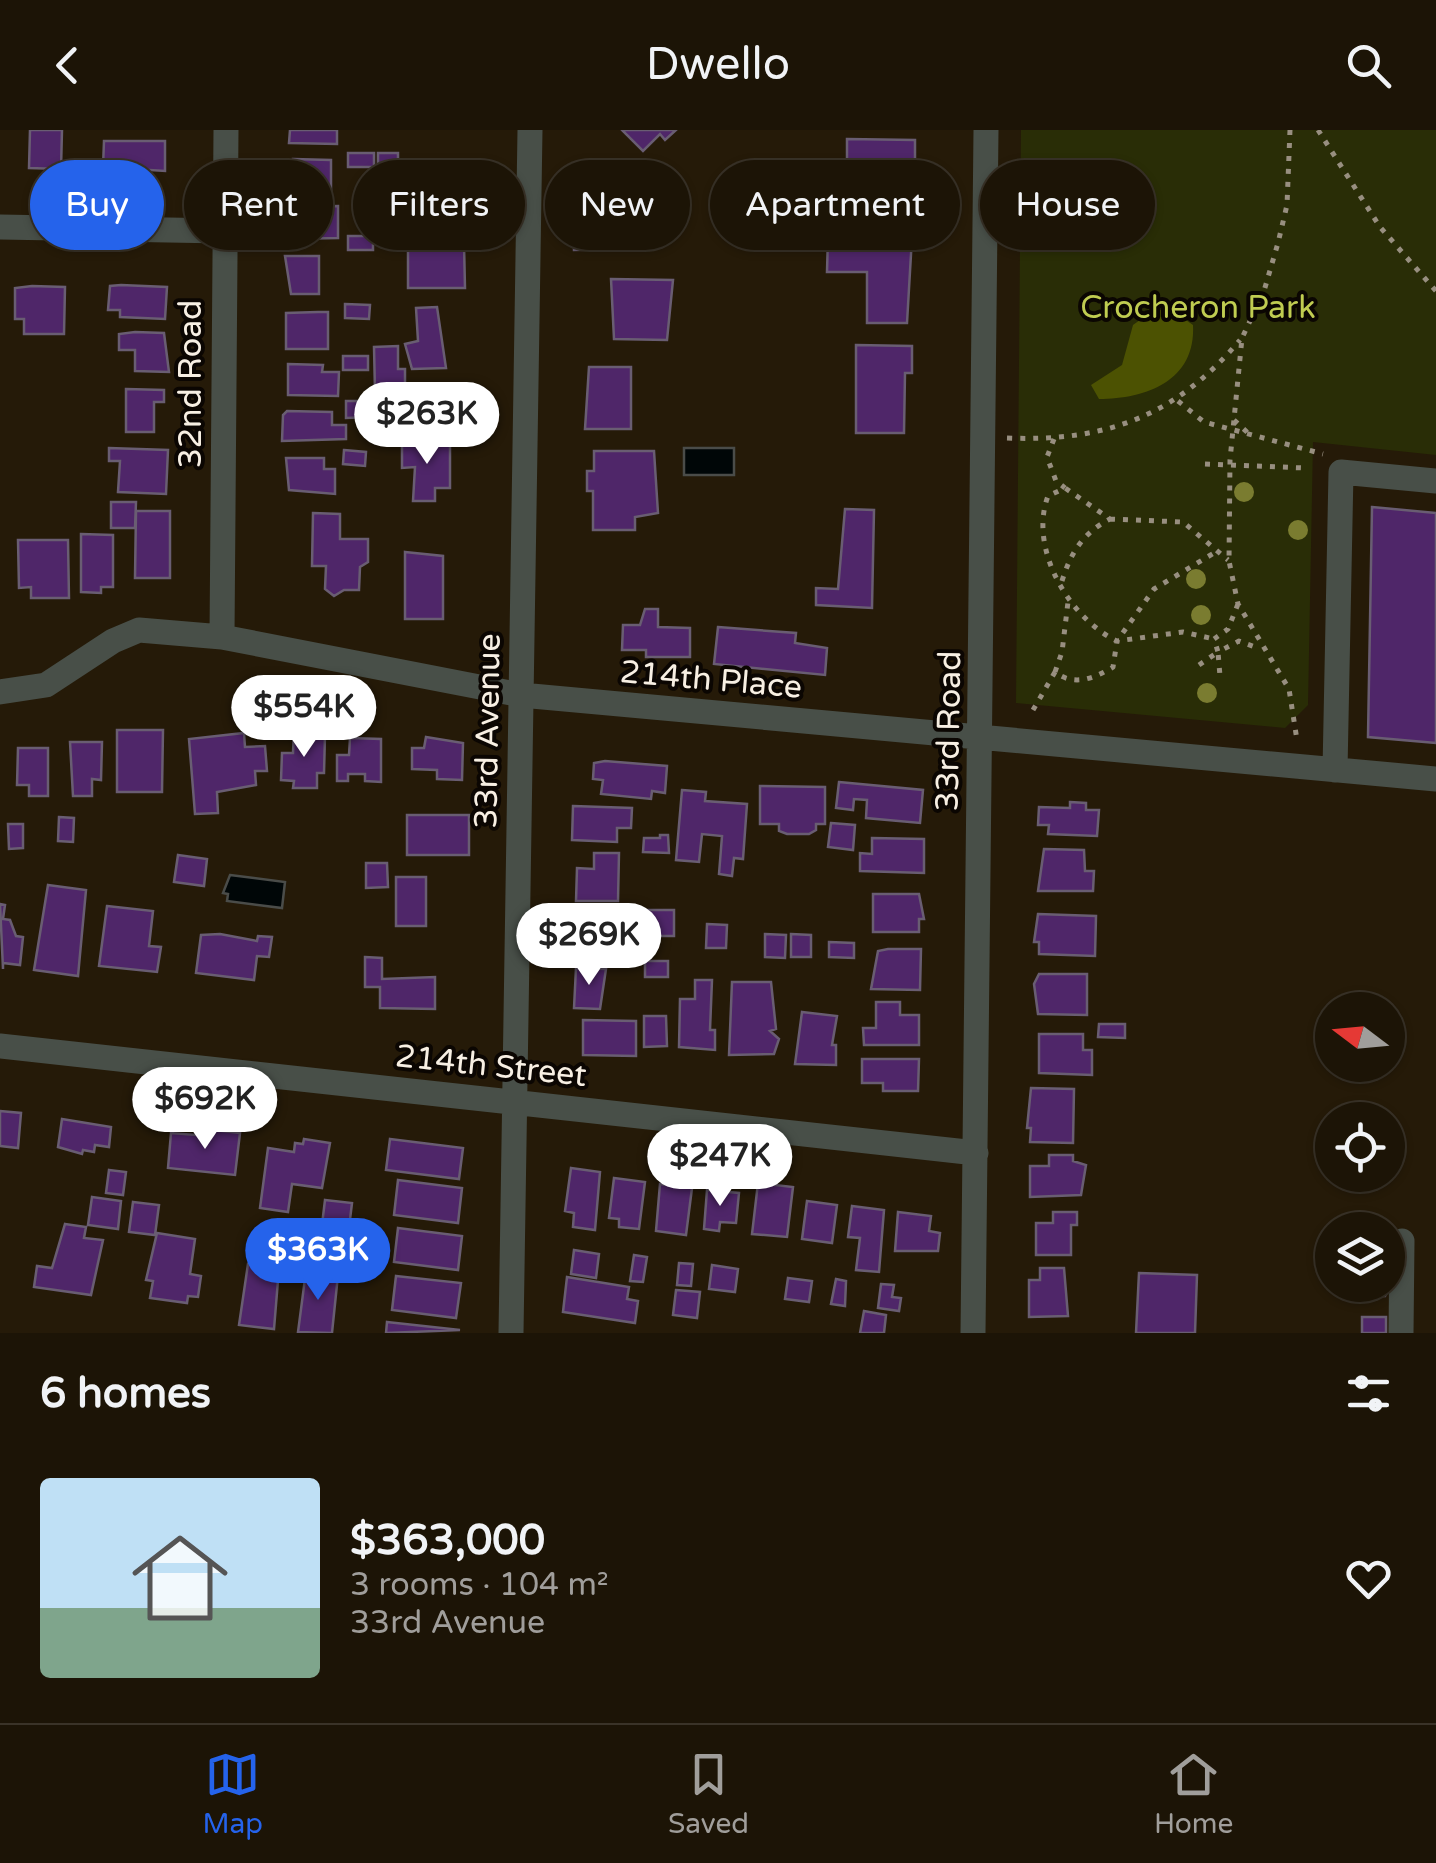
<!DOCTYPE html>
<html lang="en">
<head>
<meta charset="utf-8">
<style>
  body { margin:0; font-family:"Varela Round",sans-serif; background:#292114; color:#f1f3f6; height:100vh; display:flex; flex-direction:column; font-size:38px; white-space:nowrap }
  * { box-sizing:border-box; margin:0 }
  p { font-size:32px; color:#a09e9b }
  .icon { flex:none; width:55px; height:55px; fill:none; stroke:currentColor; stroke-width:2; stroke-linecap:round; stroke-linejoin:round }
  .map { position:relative; height:1203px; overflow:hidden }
  .side { display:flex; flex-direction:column; background:#1c1406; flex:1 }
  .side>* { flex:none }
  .top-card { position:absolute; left:30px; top:30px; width:1378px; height:90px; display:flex; gap:20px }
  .needle { width:65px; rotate:286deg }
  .buttons { position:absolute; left:1315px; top:862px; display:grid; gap:20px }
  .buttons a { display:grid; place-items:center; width:90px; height:90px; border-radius:50%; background:#1c1406; box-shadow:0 2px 8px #0004,0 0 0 2px #3a3328; font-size:50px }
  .price { position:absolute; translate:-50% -85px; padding:0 22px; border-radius:35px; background:#fff; color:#222; font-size:32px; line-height:65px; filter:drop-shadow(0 2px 5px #0008) }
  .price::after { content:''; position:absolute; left:50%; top:60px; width:30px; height:22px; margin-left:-15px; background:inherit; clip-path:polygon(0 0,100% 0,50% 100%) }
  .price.active { background:#2563eb; color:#fff }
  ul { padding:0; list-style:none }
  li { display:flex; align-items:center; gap:30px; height:250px; padding:0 40px }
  li span { display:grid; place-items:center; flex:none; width:280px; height:200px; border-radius:10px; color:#555 }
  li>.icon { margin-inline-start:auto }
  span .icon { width:120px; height:120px; fill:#fffc; stroke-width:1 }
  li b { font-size:42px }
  h2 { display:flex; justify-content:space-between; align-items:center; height:120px; padding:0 40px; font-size:42px }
  .tag { padding:0 35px; border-radius:45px; background:#1c1406; box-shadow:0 2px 8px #0004,0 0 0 2px #3a3328; font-size:35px; line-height:90px }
  .tag.active { background:#2563eb; color:#fff }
  header { display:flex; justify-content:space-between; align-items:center; height:130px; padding:0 40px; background:#1c1406; font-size:45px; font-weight:600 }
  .dock { display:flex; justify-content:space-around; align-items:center; height:140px; border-top:2px solid #3a3328; background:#1c1406; font-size:28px; color:#a09e9b }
  .dock a { display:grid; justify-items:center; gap:5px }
  .dock .active { color:#2563eb }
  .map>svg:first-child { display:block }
  .green { fill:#292d06 }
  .forest { fill:#4c5202 }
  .water { fill:#000607; stroke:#4a4c49; stroke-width:2.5 }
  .building { fill:#4f2669; stroke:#695d72; stroke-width:2.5 }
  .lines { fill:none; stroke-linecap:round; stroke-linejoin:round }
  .path { stroke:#988f80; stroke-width:5; stroke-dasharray:5 8; stroke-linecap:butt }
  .minor { stroke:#484f48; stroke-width:25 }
  .tree { fill:#7a7c30 }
  .labels { text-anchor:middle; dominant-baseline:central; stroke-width:8; stroke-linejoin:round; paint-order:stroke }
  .park-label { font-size:32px; fill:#c0cc51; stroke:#0b0602 }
  .street-label { font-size:32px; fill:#f7efe3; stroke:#0b0602 }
</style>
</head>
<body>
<header><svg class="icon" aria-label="back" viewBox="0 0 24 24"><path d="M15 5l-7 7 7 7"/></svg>Dwello<svg class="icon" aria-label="search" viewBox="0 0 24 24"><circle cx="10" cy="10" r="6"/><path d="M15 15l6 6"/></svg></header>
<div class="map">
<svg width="1436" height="1203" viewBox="0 0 1436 1203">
  <rect width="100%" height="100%" fill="#251a08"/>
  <path class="green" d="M1021,0H1436V325L1313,312L1308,575L1285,598L1016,573Z"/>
  <path class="forest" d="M1155,179L1176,183L1193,195C1196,251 1146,269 1099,269L1091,255L1122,235L1133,195Z"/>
  <path class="water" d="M684,318H734V345H684Z
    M230,745L285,752L282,778L227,771L228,764L223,763Z"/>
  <path class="building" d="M30,0H62L61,39L29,38Z
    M290,0H337V14L289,13Z
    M622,0H676L665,10L660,4L643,21Z
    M847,9L915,10V32H921L914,71H847Z
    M104,11H165V41L103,37Z
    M348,23H374V37H348Z
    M378,23H398V37H378Z
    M293,29L331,30V61H295Z
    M378,37H398V52H378Z
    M652,40L651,70L654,56H662V84H639V68L632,69V57H626V41Z
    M456,46L455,75H445V85H428V75H414V85L400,84L401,50L415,46Z
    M572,49H589V57H603V67H616L615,92H630V119L574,120V92L566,88Z
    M778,52L803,53L802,80L760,78Z
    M338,76V108L288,109L287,77Z
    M348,106H373V120H348Z
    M828,106L912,107L907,193H867V142H827Z
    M408,114H464L465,158H408Z
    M285,126H319V164H291Z
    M611,149L673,150L667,210L614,209Z
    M121,155L167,157L165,189L120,187V180H108L110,156Z
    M32,156L65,157L64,204H24V189H15V158Z
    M345,174L370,175L369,189L345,188Z
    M437,177L446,238L412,239L405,214L418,211L416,178Z
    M318,182H328V219H286V183Z
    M135,202L164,203L169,242L135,241V220H119V204Z
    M856,215L912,216V243H905L904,303H856Z
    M398,216V239H405V262H375L374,217Z
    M343,226H368V240H343Z
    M288,234L323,235L322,242H339L338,266L288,265Z
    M589,237H631V299H585Z
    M126,259L164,260V272H154V302H126Z
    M346,271H370L371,287L346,288Z
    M287,281L332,282V295H346V309L282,311L283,285Z
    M402,304H414L415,314L450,313V358H435V371H413L415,337L402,338Z
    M109,318L168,320L166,364L118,362L120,331H109Z
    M344,320L366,322L365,336L343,334Z
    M594,321H654L658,383L635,387V400H593V361H587V341H594Z
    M286,328H324V339H335V364L289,360Z
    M111,372H136L135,398H111Z
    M1372,377L1436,383V613L1368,607Z
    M845,379L874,380L872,478L816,475V458L838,459Z
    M136,381H170V448H135Z
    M313,383L340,384V409H368V432L360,437L359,460H344L334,466L325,459L326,436H312Z
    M81,404L113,405V457H101V463L81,462Z
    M18,410H68L69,468H31V457L19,458Z
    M405,422L443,426V489H405Z
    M645,479H658V497L690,498V527H646V520H622L623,495H640Z
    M718,497L796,503L795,513L827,518L825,545L714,534Z
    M294,597H306V605H325L324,643H317V658H293L294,651L281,650L282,623H293Z
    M117,600H163L162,662H117Z
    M244,603L245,617L265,616L267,641H255L256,655L217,662L218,683L195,684L189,609Z
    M426,607L463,613L462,650L437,649V640L412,639V618H424Z
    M350,608L381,609V652L365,651V644H348V651H337V625H349Z
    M70,612H102L101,650L92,649V666H73Z
    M18,618H48V666H29V655H17Z
    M605,631L667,636L665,663L652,661L651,669L601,664L603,650L593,649L594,633Z
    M839,652L923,660L920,693L866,688L867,670L854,669L853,680L836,678Z
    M760,656L825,657V694H816V700L809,704H787L779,701V694H760Z
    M682,660L706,662L705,671L747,674L743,729L734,728L732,746L719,744L722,706L702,704L699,732L676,730Z
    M1070,672L1086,673V680H1099L1097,706L1048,704L1049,695H1038L1039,677L1070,678Z
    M573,676L632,678L631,698H617V712L572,710Z
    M407,685H469V725H407Z
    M59,687L74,688L73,712L58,711Z
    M831,693L855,695L853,720L828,717Z
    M8,694H23V718L9,719Z
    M660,705H668L669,723L643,722L644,708H660Z
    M872,708L924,709V743L860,741V723L872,724Z
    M1044,719L1084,720L1085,741H1094L1093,761H1038Z
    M594,723H619L618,771H576L577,738L594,739Z
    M178,725L207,729L204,756L174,752Z
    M366,733H387L388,757L366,758Z
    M396,747H426V796H396Z
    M48,755L86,760L78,846L34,840Z
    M873,764H919L924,789H919V802H873Z
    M0,774L5,775L3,789L10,790L16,806L23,807L20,835L3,833V839Z
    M107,776L153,781L149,816L161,817L157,842L99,836Z
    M640,780H674V806H639Z
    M1038,784L1096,786L1095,826L1039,824V812H1034Z
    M576,790L614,791L613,801H628L627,820H575Z
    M707,794L727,795L726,818H706Z
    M220,804L257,811L258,806L272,807L269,827L257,826L254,850L196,843L201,805Z
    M765,804L786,805L785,828L765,827Z
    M791,804L811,805V827H791Z
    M829,812L854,813V828L829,827Z
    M888,819H921L920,860L871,859L878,821Z
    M365,827L382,828V849L435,847V879L380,878V857H365Z
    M645,831H668V847H645Z
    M576,838L606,839L600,879L574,878Z
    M1039,844H1087V885L1038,884L1034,854Z
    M695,850H712L710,900H715V920L679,917L680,869H695Z
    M732,852H771L776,899L770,901L779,909L774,924L729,925Z
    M876,872H900V885H919V915H864L863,898H876Z
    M802,882L837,886L832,915H836V935L795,934Z
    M644,886H666L667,916L644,917Z
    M583,890L636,891V926L583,925Z
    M1099,894H1125V908L1098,907Z
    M1039,904H1083V920H1092V945L1039,943Z
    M862,929H919L918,961H883V953H862Z
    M1031,958L1074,959L1073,1013L1030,1012L1031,998H1027Z
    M0,981L21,983L18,1018L0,1016Z
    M62,989L111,997L109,1017L95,1015L94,1022L83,1020L82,1024L58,1017Z
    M197,998L240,1003L235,1045L168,1038L171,1003L196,1005Z
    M304,1009L330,1013L322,1058L292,1054L288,1082L260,1078L268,1018L294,1022L295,1013L303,1014Z
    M390,1009L463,1018L459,1049L386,1040Z
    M1049,1025H1073V1031L1086,1035L1081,1065L1030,1067V1036H1049Z
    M571,1038L600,1042L595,1100L573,1097L574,1083L565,1081Z
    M109,1040L126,1042L123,1065L106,1063Z
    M614,1048L645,1052L639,1099L619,1097V1089L609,1088Z
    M398,1050L462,1058L458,1093L394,1085Z
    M758,1053L793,1057L787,1107L752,1104Z
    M660,1054L692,1058L686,1105L656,1101Z
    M707,1060L739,1063L736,1093L720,1092L719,1101L704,1099Z
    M92,1067L121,1071L118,1099L88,1095Z
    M325,1070L352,1073L348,1106L321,1103Z
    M807,1071L837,1075L832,1113L802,1109Z
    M133,1072L159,1075L155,1105L129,1102Z
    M852,1076L884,1080L879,1142L856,1140L860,1108L848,1107Z
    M898,1082L931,1086L929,1101L940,1103L938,1121H895Z
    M1053,1082H1077V1095H1071V1125H1036V1093H1053Z
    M65,1094L86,1097L84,1108L103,1110L91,1165L34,1157L37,1136L52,1138Z
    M398,1098L462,1106L458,1140L394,1132Z
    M157,1103L195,1109L190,1144L201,1146L198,1167L188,1166L187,1173L150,1168L153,1151L146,1150Z
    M574,1120L599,1124L596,1148L571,1144Z
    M634,1125L647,1127L643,1152L630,1151Z
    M679,1133L693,1134L691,1156L677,1155Z
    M248,1134L279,1138L274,1199L239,1195Z
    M712,1135L738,1139L735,1162L709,1159Z
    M1389,1137L1388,1161L1385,1166H1360V1155H1388Z
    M1040,1138H1064L1068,1186L1029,1187V1150H1040Z
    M306,1141L338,1145L332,1203L298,1202Z
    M1139,1143L1197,1145L1195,1203H1136Z
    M396,1146L461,1153L456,1188L392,1180Z
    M567,1147L629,1157L627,1169L638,1171L635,1193L563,1182Z
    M788,1148L812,1151L809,1172L785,1169Z
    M836,1149L846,1151L845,1176L831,1174Z
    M881,1154L894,1155L892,1167L901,1168L899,1181L878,1178Z
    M676,1160L700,1162L697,1188L673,1185Z
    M864,1181L886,1185L884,1203H860Z
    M1362,1187H1386V1203H1362Z
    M387,1192L460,1200L386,1203Z"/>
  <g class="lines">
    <path class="path" d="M1290,0L1287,75L1278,113L1264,161L1242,208L1230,330L1229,431L1238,474L1289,559L1297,610
      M1318,0L1380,97L1436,161
      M1178,271L1204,292L1323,324
      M1234,290L1249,304
      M1007,308C1106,312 1176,286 1240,210
      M1054,309L1047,327L1056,351L1065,358
      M1205,334L1305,338
      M1110,389L1183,392L1228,430
      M1062,451C1071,422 1083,403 1110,389L1065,358L1048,366C1028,419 1070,489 1117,511L1154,459L1219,420
      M1238,474L1228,499L1214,509L1218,522L1239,511L1258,518
      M1199,535L1218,522L1220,546
      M1055,542L1062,522L1068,472
      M1033,580L1055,542C1074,557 1095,548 1113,537L1117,511L1183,502L1214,509"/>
    <path class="minor" d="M0,97L224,101
      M222,507L226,0
      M0,562L46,555L113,511L139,500L222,507L521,565L1436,649
      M1335,640L1341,342L1436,351
      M0,916L976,1023
      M511,1203L530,0
      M973,1203L986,0
      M1401,1203L1402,1111"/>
  </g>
  <g class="tree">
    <circle cx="1244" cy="362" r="10"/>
    <circle cx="1298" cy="400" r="10"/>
    <circle cx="1196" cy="449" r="10"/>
    <circle cx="1201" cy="485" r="10"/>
    <circle cx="1207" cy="563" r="10"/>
  </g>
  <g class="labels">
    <g class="park-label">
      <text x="1198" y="178">Crocheron Park</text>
    </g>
    <g class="street-label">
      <text transform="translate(191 254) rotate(-90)">32nd Road</text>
      <text transform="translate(711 550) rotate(5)">214th Place</text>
      <text transform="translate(488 601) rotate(-89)">33rd Avenue</text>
      <text transform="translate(949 601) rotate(-89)">33rd Road</text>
      <text transform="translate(491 936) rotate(6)">214th Street</text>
    </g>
  </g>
</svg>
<div class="buttons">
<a><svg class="needle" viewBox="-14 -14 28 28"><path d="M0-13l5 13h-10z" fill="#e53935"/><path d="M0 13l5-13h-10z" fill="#a09e9b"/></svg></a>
<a><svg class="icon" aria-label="locate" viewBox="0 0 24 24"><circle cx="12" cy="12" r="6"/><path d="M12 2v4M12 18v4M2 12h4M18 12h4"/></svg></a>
<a><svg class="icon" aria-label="layers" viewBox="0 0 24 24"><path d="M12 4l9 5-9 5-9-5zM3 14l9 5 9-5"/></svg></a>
</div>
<b class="price" style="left:427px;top:337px">$263K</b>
<b class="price" style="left:304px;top:630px">$554K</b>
<b class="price" style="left:589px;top:858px">$269K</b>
<b class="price" style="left:205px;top:1022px">$692K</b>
<b class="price" style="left:720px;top:1079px">$247K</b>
<b class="price active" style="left:318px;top:1173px">$363K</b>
<div class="top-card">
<a class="tag active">Buy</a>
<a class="tag">Rent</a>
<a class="tag">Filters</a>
<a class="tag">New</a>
<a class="tag">Apartment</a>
<a class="tag">House</a>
</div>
</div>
<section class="side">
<h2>6 homes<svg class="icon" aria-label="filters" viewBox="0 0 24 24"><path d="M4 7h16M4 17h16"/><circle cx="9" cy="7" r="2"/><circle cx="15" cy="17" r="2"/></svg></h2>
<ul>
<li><span style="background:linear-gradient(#bfe0f5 65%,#7fa58c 0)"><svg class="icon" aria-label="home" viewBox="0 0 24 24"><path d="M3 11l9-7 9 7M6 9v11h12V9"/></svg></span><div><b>$363,000</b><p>3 rooms · 104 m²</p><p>33rd Avenue</p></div><svg class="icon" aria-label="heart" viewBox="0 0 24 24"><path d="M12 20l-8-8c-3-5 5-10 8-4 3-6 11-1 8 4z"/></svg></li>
</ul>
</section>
<nav class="dock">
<a class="active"><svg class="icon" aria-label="map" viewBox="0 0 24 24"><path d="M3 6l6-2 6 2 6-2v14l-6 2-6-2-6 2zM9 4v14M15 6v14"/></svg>Map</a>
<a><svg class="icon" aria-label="saved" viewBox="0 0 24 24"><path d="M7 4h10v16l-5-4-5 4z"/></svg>Saved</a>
<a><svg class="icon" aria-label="home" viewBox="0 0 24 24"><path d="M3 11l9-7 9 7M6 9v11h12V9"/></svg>Home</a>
</nav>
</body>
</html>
